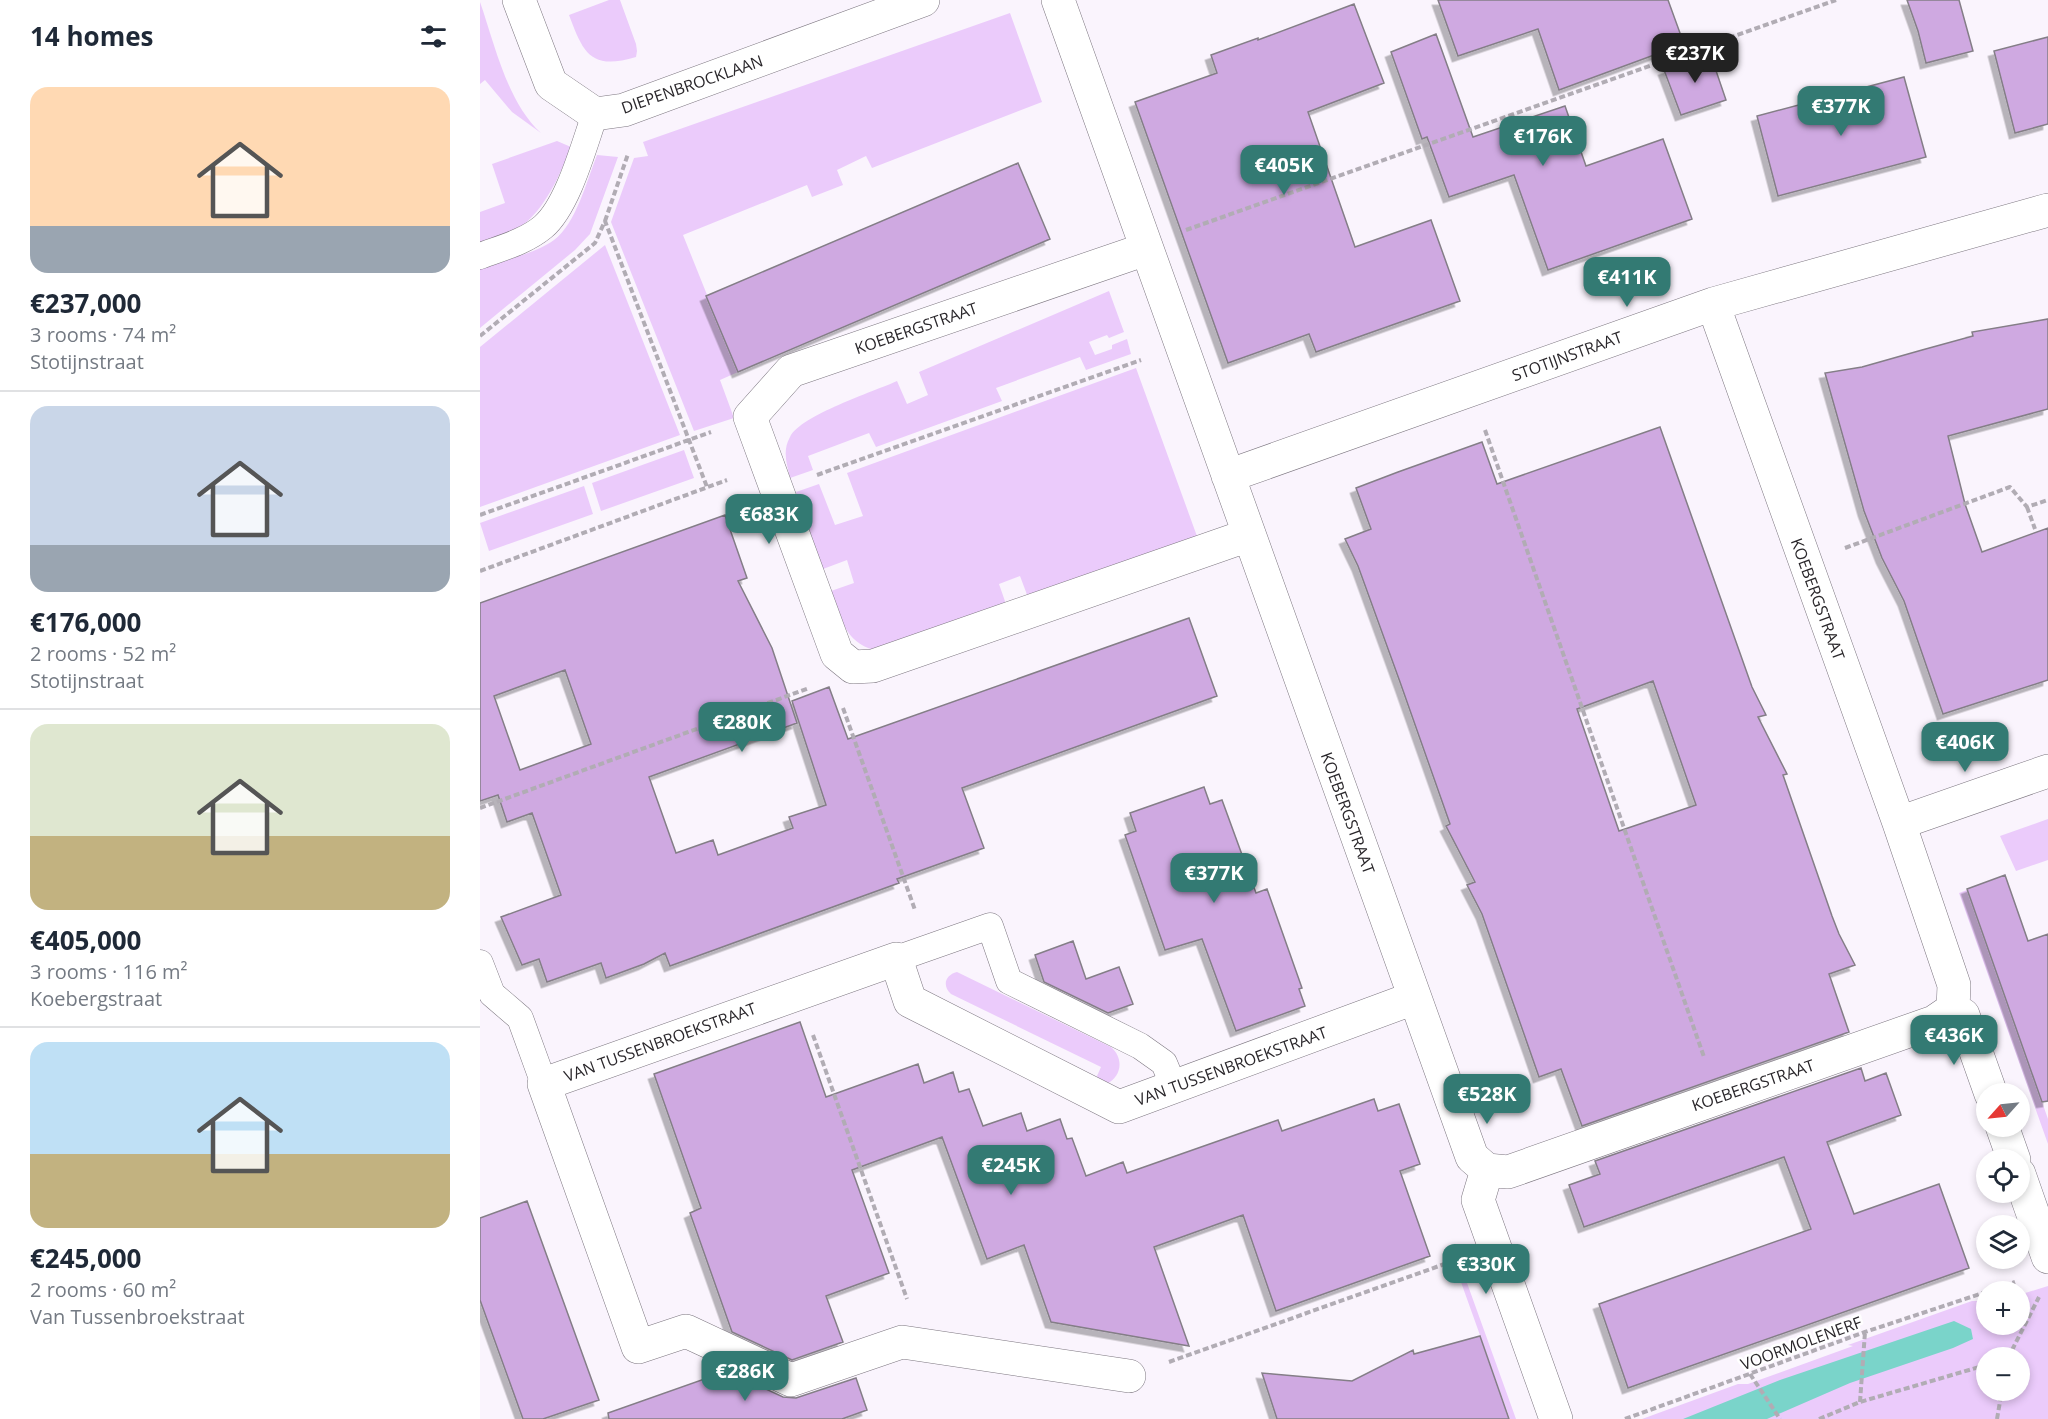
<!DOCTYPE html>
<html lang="en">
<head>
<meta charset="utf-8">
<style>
  body { margin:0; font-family:"Open Sans",sans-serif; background:#f2f2f3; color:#1f2937; height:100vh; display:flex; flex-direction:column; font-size:22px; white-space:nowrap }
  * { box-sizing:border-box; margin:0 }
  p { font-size:20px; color:#747a83 }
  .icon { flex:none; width:33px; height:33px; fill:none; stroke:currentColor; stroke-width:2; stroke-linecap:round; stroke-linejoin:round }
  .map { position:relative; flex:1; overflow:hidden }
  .details { display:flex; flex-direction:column; background:#fff; width:480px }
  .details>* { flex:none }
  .needle { width:39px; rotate:243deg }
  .buttons { position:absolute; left:1496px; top:1083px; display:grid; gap:12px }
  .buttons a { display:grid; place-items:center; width:54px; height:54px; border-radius:50%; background:#fff; box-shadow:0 3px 9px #0003; font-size:30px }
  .price { position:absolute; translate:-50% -51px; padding:0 14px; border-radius:12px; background:#337a73; color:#fff; font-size:20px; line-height:39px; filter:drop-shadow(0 2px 3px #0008) }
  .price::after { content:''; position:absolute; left:50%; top:36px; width:18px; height:14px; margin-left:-9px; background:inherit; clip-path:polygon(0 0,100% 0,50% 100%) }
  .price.on { background:#222; color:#fff }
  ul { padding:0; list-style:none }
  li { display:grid; align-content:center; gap:12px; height:318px; padding:0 30px }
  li+li { border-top:2px solid #e0e1e3 }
  li span { display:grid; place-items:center; height:186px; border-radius:18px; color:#555 }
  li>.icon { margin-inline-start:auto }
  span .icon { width:108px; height:108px; fill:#fffc; stroke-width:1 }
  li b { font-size:26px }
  h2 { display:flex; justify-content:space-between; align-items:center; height:72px; padding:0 30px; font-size:26px }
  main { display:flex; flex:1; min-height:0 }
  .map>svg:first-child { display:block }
  .green { fill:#ebcbfb; fill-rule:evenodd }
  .water { fill:#7ad4ca }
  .building { fill:#cfa9e1; stroke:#847e87; stroke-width:1.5; fill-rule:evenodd; filter:url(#shadow) }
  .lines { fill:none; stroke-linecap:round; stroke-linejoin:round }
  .service-casing { stroke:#7d7780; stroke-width:27 }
  .minor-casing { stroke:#7d7780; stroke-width:34 }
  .path { stroke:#b1acb4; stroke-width:4; stroke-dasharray:6 3; stroke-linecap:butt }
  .service { stroke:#fff; stroke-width:26 }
  .minor { stroke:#fff; stroke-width:33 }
  .labels { text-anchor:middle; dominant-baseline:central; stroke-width:5; stroke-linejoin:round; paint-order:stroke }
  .street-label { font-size:16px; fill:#2a272b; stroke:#fff }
</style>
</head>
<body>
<main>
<section class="details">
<h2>14 homes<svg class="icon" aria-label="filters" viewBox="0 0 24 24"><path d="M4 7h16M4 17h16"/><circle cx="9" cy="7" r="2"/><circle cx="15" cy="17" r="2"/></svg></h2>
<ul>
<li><span style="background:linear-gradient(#ffd9b3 75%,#9aa5b1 0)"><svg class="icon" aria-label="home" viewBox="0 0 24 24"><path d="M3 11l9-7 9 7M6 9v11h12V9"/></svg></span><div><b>€237,000</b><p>3 rooms · 74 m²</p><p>Stotijnstraat</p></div></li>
<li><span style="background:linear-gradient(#c9d6e8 75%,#9aa5b1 0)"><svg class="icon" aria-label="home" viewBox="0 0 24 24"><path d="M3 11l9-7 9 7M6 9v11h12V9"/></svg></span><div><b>€176,000</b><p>2 rooms · 52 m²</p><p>Stotijnstraat</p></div></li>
<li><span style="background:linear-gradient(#dfe7d0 60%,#c2b280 0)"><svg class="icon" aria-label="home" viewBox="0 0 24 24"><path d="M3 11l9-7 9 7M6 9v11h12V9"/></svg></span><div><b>€405,000</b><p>3 rooms · 116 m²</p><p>Koebergstraat</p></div></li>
<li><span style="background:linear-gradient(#bfe0f5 60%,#c2b280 0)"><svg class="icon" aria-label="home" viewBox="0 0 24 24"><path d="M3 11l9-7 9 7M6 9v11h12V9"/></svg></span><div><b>€245,000</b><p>2 rooms · 60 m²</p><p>Van Tussenbroekstraat</p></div></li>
</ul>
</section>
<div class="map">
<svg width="1568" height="1419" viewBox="0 0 1568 1419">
  <defs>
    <filter id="shadow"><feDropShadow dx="-5.5" dy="5.5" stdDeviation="0" flood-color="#0004"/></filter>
  </defs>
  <rect width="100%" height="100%" fill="#faf4fd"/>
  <path class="green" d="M129,0H140L156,44L157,51L156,57C110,71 103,52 89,15Z
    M0,2C15,45 27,102 61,133L32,112L5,80L0,84Z
    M530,13L562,102L392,168L386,156L357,170L363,185L332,197L327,185L203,235L258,372L240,380L254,418L214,431L131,222L154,158L168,156L163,142Z
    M77,141L91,147C80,175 65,210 39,228C28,236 12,239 0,244V212L25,203L12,164Z
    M117,155L138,157L110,234L95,250L0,328V268C22,260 55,254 74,240C96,224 107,180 117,155Z
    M125,245L200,435L0,507V347Z
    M629,291L644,332L629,338L627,335L609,342L615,355L632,349V345L647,339L651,354L606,370L600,357L516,388L522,401L396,447L389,433L328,456L333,470L310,478C307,464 302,451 310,437C321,415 393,392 417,381L427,404L448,395L439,372Z
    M656,368L718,539L549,600L540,576L519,584L527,607L394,650C365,642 360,617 351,591L374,583L367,560L343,569L316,492L339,484L355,525L383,516L367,473Z
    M204,450L214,478L121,511L112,483Z
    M104,486L113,514L9,551L0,523Z
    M1568,819V860L1536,871L1520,836Z
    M1487,890L1568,1119V1144L1479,893Z
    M477,972L631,1047C644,1058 642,1077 626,1084L619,1081L617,1076L621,1067L471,994C462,986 465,975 477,972Z
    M982,1269L1036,1419H1030L977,1271Z
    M1568,1286V1419H1162L1258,1384H1268L1373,1346L1368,1345L1492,1301H1497L1506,1305V1324H1539V1295ZM1506,1358H1539V1390H1506Z"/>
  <path class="water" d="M1474,1321L1491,1329L1493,1339L1473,1348L1370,1383L1287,1419H1203L1300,1380Z"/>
  <path class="building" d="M958,0H1188L1204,44L1079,90L1058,29L978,56Z
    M1427,0H1479L1493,51L1446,63L1438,31Z
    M874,4L904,83L828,112L875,247L951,220L980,301L836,352L829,334L748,363L655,102L737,73L731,55L778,38V40Z
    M956,34L993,137L1085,106L1106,166L1183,139L1212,219L1068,270L1034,175L969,197L947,137L942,139L911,52Z
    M1568,37V124L1535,133L1514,51Z
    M1230,53L1246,100L1201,115L1184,70Z
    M1424,77L1446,157L1298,196L1277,116Z
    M538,163L570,239L258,372L226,296Z
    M1568,319V409L1468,436L1485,504L1502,552L1568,528V680L1463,714L1424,601L1402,558L1384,511L1345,373L1382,367L1442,350L1493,336L1492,332Z
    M1180,427L1272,687L1286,715L1278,717L1307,774L1303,775L1352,916L1359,934L1375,965L1349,974L1369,1032L1102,1126L1081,1069L1059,1077L1002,914L987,885L995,882L966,826L970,824L920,682L878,566L865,539L891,529L876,488L918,472L1002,442L1017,484ZM1173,681L1216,805L1139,831L1097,709Z
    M245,515L267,578L258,581L292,648L317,723L169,777L196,853L233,840L238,855L313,828L309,817L346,805L312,701L349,687L368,739L709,618L737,696L482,788L504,848L417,879L419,883L190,966L185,953L164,964L126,978L121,963L67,982L59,959L42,965L21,917L81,895L52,813L27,822L18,795L0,801V603ZM85,670L111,744L40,770L14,696Z
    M724,787L730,804L742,800L776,893L787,889L822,988L819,989L825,1006L756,1031L722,939L685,950L645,835L656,831L650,813Z
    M1525,875L1548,941L1568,934V1101L1562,1102L1487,889Z
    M593,941L606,979L639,967L653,1004L628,1013L564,982L555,955Z
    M320,1022L346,1097L438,1064L444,1083L473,1072L479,1092L489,1089L503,1126L541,1113L547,1131L580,1119L587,1139L592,1138L606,1176L643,1162L647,1173L798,1120L802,1131L894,1099L898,1111L919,1104L940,1164L920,1171L950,1256L796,1311L763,1215L674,1247L709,1346L571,1322L544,1245L507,1259L462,1137L372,1170L409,1273L346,1296L363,1342L312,1360L252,1332L210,1213L221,1208L174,1074Z
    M1381,1068L1385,1081L1406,1073L1421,1115L1347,1142L1374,1214L1459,1184L1489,1268L1148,1388L1119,1304L1331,1229L1304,1157L1104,1227L1089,1185L1120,1174L1115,1161Z
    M47,1201L119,1400L63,1419H43L0,1300V1218Z
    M1000,1336L1029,1419H797L782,1373L872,1381L933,1350L934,1354Z
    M247,1371L303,1397L316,1398L376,1378L387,1410L362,1419H129L128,1413Z"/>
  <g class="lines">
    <defs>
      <path id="service" d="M0,256C21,248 45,242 63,227C88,206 104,145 115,114
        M416,959L510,926L529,981L660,1046L684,1063L694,1087
        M0,963L12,994L40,1018L64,1084"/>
      <path id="minor" d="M39,0L71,84L115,114L144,110L443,0
        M578,0L992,1157L1007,1170L1028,1172L1454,1022L1473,1009L1474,985L1419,823L1233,304
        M666,249L311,371L270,417L357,654L373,667L393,666L769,535
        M748,476L1233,304L1568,210
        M1419,823L1568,771
        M1473,1009L1483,1015L1511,1094
        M1522,1126L1534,1160
        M1007,1170L998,1200L1076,1419
        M1539,1174L1568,1257
        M649,1376L422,1342L311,1380L206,1331L158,1347L64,1084L416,959L430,1001L639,1107L934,998"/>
    </defs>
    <use href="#service" class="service-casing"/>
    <use href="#minor" class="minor-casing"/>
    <path class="path" d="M125,221L148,154
      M706,230L1356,0
      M0,336L115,243L125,221L227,487
      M1005,430L1224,1057
      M337,475L661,360
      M1547,507L1555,529
      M0,515L231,432
      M1365,548L1530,487L1547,507L1568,500
      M0,571L247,480
      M363,708L435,910
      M0,808L329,688
      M333,1035L427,1299
      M1507,1292L1535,1282
      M1528,1358L1559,1297
      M689,1362L973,1261
      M1270,1374L1300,1419
      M1380,1402L1385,1332
      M1145,1419L1385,1332L1506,1292
      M1339,1419L1380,1402L1506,1365
      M1517,1419L1522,1390"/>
    <use href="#service" class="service"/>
    <use href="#minor" class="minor"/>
  </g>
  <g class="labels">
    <g class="street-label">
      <text transform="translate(212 84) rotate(-19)">DIEPENBROCKLAAN</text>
      <text transform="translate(436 328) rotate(-19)">KOEBERGSTRAAT</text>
      <text transform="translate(1087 356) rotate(-20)">STOTIJNSTRAAT</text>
      <text transform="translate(1338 599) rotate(70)">KOEBERGSTRAAT</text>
      <text transform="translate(868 813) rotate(70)">KOEBERGSTRAAT</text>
      <text transform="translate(180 1042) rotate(-20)">VAN TUSSENBROEKSTRAAT</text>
      <text transform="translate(751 1066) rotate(-20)">VAN TUSSENBROEKSTRAAT</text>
      <text transform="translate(1273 1085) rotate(-19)">KOEBERGSTRAAT</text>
      <text transform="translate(1321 1343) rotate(-20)">VOORMOLENERF</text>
    </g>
  </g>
</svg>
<div class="buttons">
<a><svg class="needle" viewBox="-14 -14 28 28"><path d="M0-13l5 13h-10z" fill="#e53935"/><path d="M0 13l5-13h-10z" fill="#747a83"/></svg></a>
<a><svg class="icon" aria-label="locate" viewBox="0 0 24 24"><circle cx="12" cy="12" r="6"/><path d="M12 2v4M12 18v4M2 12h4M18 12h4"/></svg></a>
<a><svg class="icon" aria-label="layers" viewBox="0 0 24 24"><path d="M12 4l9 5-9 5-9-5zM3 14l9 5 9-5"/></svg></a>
<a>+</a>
<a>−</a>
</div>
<b class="price on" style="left:1215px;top:84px">€237K</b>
<b class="price" style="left:1361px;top:137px">€377K</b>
<b class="price" style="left:1063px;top:167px">€176K</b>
<b class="price" style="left:804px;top:196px">€405K</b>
<b class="price" style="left:1147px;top:308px">€411K</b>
<b class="price" style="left:289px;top:545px">€683K</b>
<b class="price" style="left:262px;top:753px">€280K</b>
<b class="price" style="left:1485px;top:773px">€406K</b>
<b class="price" style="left:734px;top:904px">€377K</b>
<b class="price" style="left:1474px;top:1066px">€436K</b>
<b class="price" style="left:1007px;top:1125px">€528K</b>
<b class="price" style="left:531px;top:1196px">€245K</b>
<b class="price" style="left:1006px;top:1295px">€330K</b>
<b class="price" style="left:265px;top:1402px">€286K</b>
</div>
</main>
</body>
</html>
